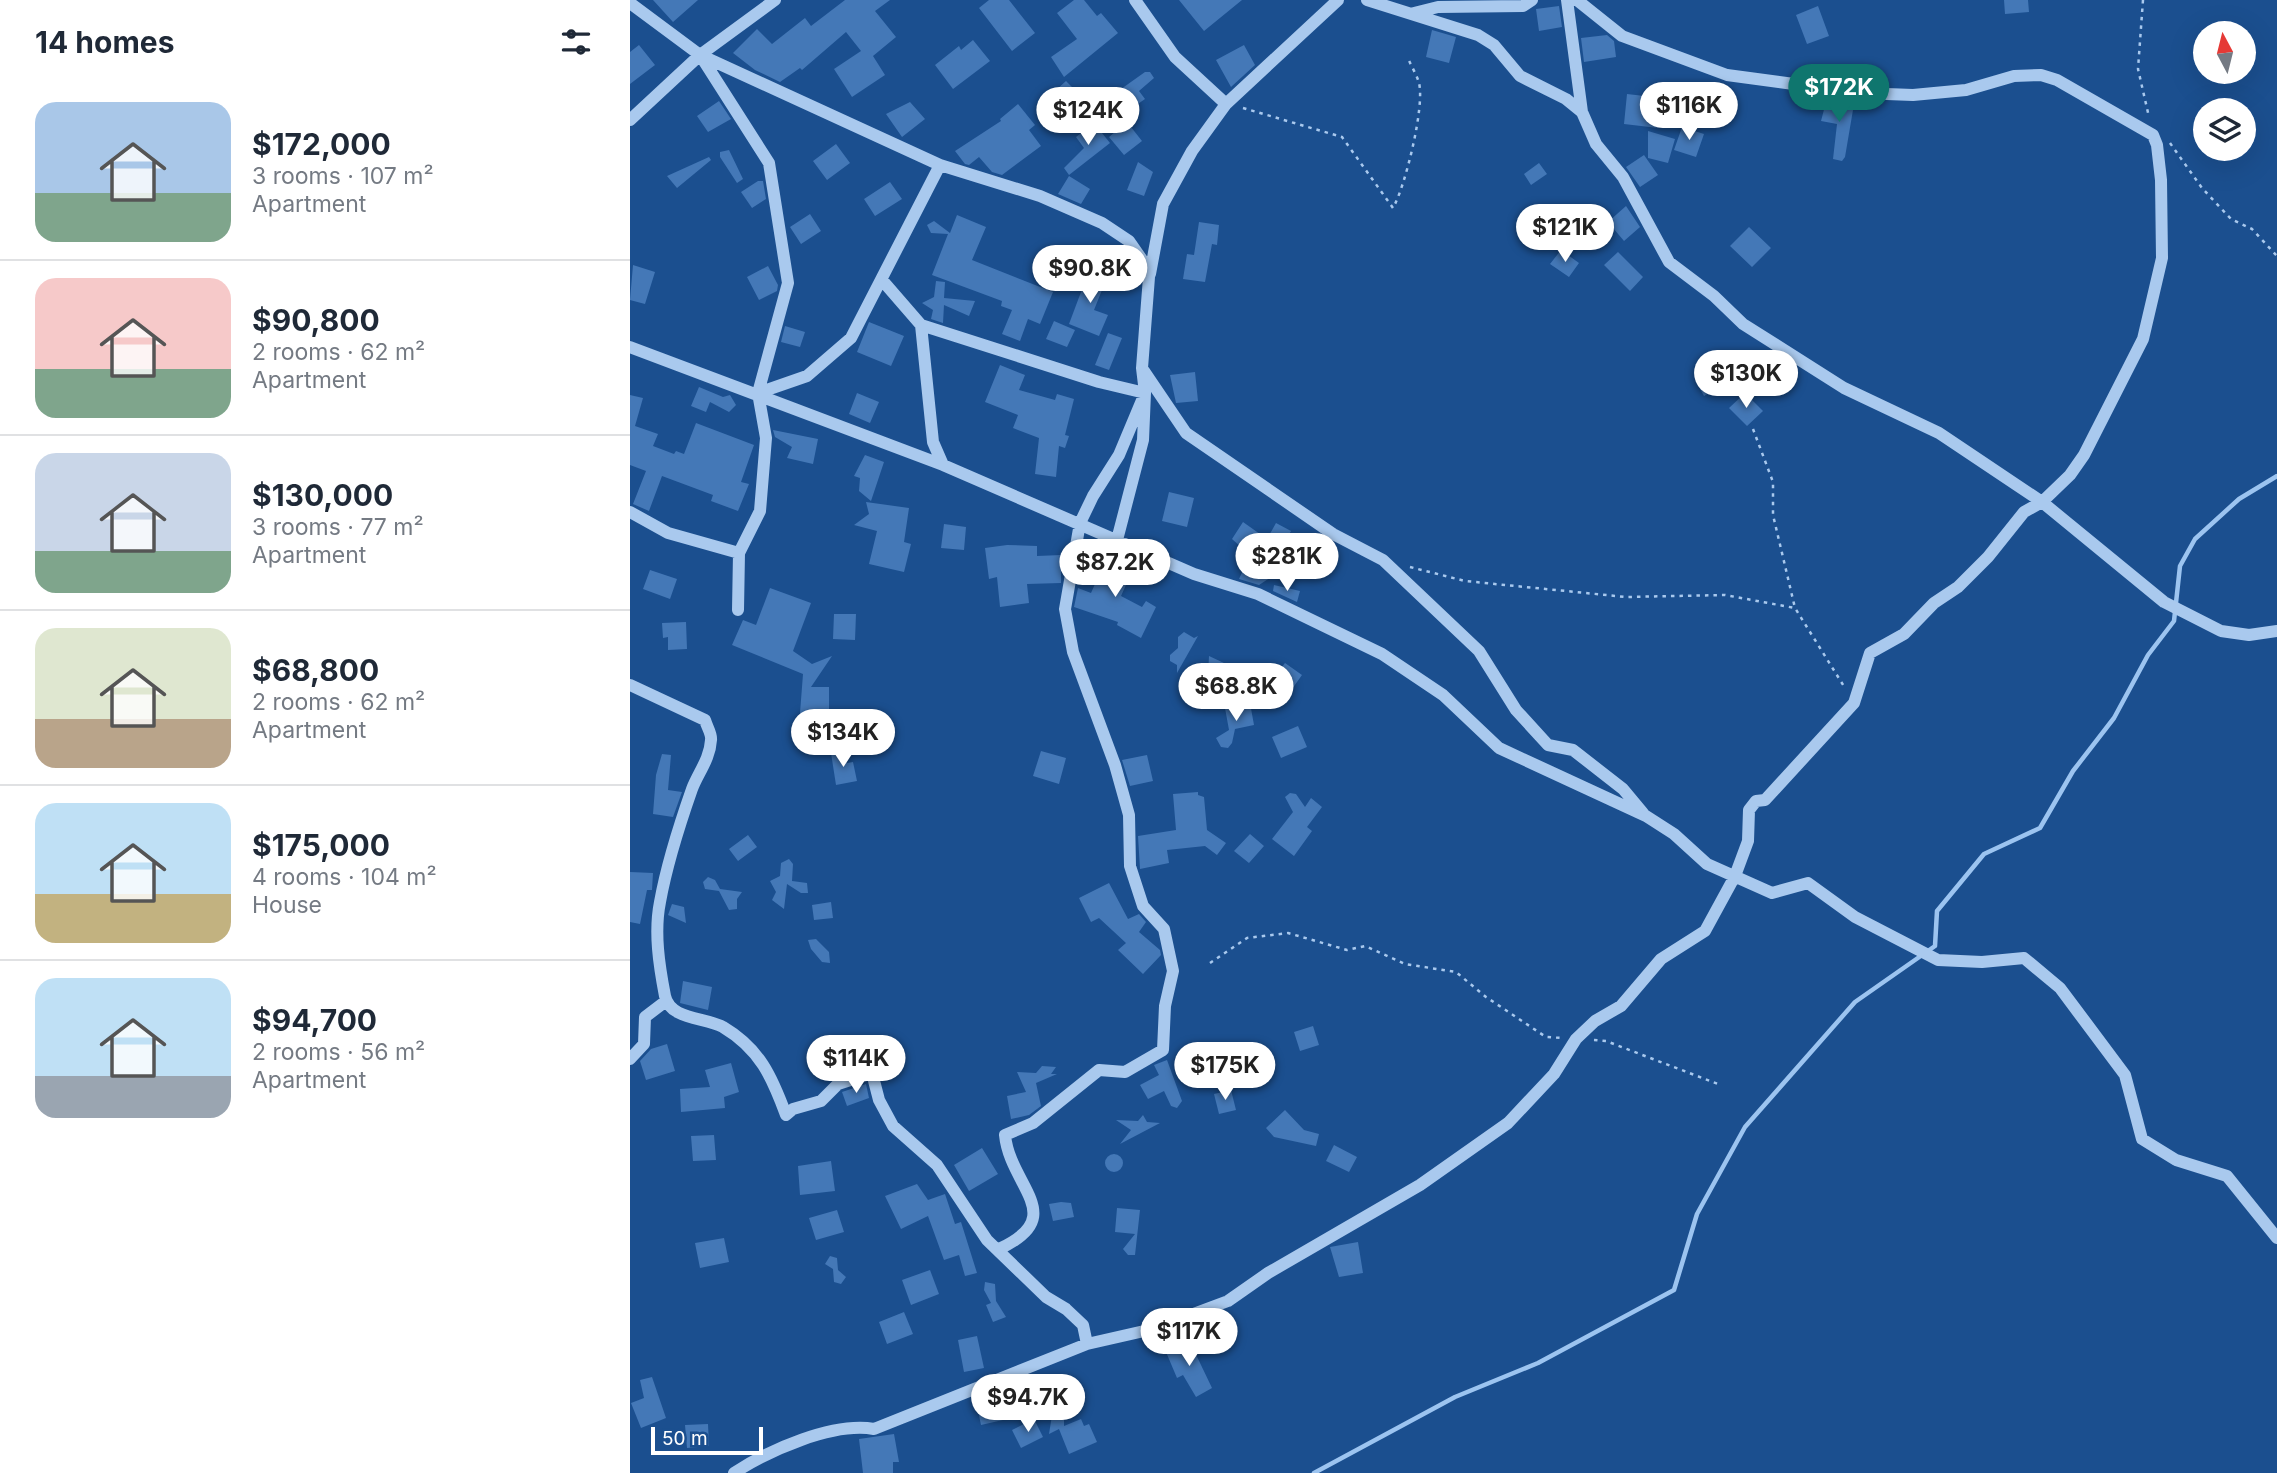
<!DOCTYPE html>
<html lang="en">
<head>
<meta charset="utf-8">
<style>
  body { margin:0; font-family:Inter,sans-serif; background:#f6f6f7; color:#1f2937; height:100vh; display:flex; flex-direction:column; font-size:26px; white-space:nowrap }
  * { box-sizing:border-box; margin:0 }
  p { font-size:23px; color:#747a83 }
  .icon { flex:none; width:38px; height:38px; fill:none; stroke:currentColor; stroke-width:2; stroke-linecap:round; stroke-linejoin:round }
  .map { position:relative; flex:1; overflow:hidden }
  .panel { display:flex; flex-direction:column; background:#fff; width:630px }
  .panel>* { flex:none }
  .needle { width:46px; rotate:353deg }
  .buttons { position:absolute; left:1563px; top:21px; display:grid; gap:14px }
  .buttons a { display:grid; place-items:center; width:63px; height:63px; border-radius:50%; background:#fff; box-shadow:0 7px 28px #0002; font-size:35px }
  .scale { position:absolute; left:21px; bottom:18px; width:112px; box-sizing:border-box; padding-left:7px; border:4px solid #fff; border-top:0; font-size:19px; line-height:24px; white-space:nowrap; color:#fff; -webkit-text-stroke:5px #1b4f8f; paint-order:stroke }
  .price { position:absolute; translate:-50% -60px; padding:0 16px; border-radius:24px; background:#fff; color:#222; font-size:23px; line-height:46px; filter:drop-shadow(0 2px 4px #0008) }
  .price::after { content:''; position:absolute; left:50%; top:42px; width:21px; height:16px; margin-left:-10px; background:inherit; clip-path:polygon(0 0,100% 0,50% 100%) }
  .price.current { background:#0f766e; color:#fff }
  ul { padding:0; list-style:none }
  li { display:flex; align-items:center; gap:21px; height:175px; padding:0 35px }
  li+li { border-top:2px solid #e0e1e3 }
  li span { display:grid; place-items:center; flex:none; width:196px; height:140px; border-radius:21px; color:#555 }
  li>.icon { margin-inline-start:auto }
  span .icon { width:84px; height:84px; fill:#fffc; stroke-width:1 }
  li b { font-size:30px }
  h2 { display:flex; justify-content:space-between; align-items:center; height:84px; padding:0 35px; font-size:30px }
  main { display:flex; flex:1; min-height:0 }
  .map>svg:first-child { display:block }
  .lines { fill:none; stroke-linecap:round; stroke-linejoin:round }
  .stream { stroke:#9cc4f0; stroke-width:4.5 }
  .building { fill:#4478b7 }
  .path { stroke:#a9c9ee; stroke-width:2.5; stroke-dasharray:3.5 5; stroke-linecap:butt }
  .minor { stroke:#a9c9ee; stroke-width:12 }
</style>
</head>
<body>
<main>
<section class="panel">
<h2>14 homes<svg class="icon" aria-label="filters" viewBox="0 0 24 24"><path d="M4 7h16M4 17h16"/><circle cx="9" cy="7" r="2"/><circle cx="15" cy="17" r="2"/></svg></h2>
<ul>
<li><span style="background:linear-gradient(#a9c7e8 65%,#7fa58c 0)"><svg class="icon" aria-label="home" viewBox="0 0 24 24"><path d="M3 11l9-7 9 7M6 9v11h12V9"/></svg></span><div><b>$172,000</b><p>3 rooms · 107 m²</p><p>Apartment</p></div></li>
<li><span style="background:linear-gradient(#f6c9c9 65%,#7fa58c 0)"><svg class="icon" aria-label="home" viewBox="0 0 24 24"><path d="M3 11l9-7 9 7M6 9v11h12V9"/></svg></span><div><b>$90,800</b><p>2 rooms · 62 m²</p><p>Apartment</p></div></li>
<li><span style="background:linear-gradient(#c9d6e8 70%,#7fa58c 0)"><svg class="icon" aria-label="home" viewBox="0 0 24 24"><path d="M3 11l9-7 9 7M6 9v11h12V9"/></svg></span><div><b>$130,000</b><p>3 rooms · 77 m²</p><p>Apartment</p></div></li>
<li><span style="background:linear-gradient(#dfe7d0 65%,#b9a48a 0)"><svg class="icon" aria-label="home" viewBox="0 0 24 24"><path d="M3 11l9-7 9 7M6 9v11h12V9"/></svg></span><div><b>$68,800</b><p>2 rooms · 62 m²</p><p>Apartment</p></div></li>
<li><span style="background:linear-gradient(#bfe0f5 65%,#c2b280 0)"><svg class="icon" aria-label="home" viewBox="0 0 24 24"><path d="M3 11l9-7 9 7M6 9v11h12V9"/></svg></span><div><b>$175,000</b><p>4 rooms · 104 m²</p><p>House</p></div></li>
<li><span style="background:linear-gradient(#bfe0f5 70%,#9aa5b1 0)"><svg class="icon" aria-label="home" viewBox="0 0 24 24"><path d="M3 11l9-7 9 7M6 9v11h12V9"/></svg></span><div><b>$94,700</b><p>2 rooms · 56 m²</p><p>Apartment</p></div></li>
</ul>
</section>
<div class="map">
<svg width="1647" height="1473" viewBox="0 0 1647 1473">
  <rect width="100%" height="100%" fill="#1b4f8f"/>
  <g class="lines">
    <path class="stream" d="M684,1473L825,1397L908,1363L1044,1290L1067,1214L1115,1127L1225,1002L1305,946L1307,911L1354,854L1410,828L1443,771L1484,718L1518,655L1544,621L1550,566L1565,539L1609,499L1647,476"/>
  </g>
  <path class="building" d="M23,0H68L43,22Z
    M215,0H260L245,11L266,37L243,56L255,75L222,97L204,69L231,51L216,32L172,70L170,68L150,82L125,70L103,53L127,29L142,44L175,18L181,26Z
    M359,0H379L405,33L382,51L349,8Z
    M444,0H454L467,16L471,13L488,33L434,77L421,57L447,39L427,13Z
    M549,0H612L574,31Z
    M1374,0H1398L1399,12L1375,14Z
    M929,6L932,27L909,31L906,9Z
    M1188,6L1199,36L1177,44L1166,15Z
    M802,30L826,37L819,63L796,57Z
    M977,35L984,41L986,57L954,62L951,38Z
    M343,40L360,61L323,89L305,65L329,46L331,50Z
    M9,45L25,65L0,84V52Z
    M614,45L625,65L601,87L586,60Z
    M515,72H520L524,78L509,91L515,99L495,113L488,104L483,107L477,99Z
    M436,81L445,90L422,111L413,102Z
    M997,94L1032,98L1028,128L994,124Z
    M1197,98L1224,104L1215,157L1212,161L1203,159L1207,124L1191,121Z
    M89,101L101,119L78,132L67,116Z
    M280,102L295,119L272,137L256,114Z
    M388,104L405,125L399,130L411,146L372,175L362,172L349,157L339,165L335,164L325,151L371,121L370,119Z
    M497,122L512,141L494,155L479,137Z
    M464,123L480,143L439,175L434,168L454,148L446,137Z
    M1052,127L1074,134L1066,157L1044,150Z
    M1018,131L1045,139L1038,163L1018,158Z
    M206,144L220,163L197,180L183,161Z
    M99,150L113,179L107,183L90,157V152Z
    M1014,155L1028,175L1010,187L996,167Z
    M79,157L81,160L47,188L37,176Z
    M508,162L523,172L514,196L497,190Z
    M909,163L917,174L901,185L894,174Z
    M439,176L460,189L451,204L428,194Z
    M128,181H133L136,199L122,208L111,192Z
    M260,182L272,199L245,216L234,199Z
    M996,206L1010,227L994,241L978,222Z
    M180,214L191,231L171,244L160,227Z
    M327,215L356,227L342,260L423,292L410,324L398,319L390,341L372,334L382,310L371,306L372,301L302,275L318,234L301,233L297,225L304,221L320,233Z
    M569,222L589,225L587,245L582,244L575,282L553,279L557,254L564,255Z
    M1119,227L1141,248L1122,267L1100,246Z
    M931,250L949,263L939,277L920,264Z
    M988,252L1013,277L1000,291L974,265Z
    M3,265L25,272L15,304L0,300Z
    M138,266L148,285L147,291L129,300L117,277Z
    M460,268L478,275L464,310L478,315L469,336L439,324Z
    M306,281L315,282L314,298L345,301L339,316L314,305L313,323L301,319L303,310L292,303L304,297Z
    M424,321L445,330L437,347L416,339Z
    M239,322L274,336L261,366L227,352Z
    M155,326L175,332L170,347L151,342Z
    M478,333L492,338L479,370L465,365Z
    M370,365L395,375L389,390L425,400L427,394L444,399L435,435L439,436L435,448L429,446L426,477L405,474L409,438L383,428L388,415L355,402Z
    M565,372L568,401L546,403L540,375Z
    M1085,372L1093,384L1074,396L1067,383Z
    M69,387L93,397L100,395L106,405L99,412L80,402L76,412L61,406Z
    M227,393L249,402L240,423L219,414Z
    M1115,393L1133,411L1117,426L1099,408Z
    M0,395L13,398L5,426L28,434L23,446L44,454L46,451L54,454L66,423L124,445L111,482L119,484L108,511L81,501L83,495L32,476L19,511L3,504L16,471L0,465Z
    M143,430L188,439L183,464L157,458L162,447L145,437Z
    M235,455L254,462L241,501L229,491L230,478L224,476Z
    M539,492L564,498L557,527L532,521Z
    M236,502L279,508L274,542L281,544L274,572L239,564L247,531L224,525L239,514Z
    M613,522L637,539L646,523L661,531L656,540L669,559L629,585L609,579L620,555L602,539Z
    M314,524L336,527L334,550L311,548Z
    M377,545L407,546V556L431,555V583L397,584L399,603L370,607L367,577L359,579L355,548Z
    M478,555L504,567L491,596L512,607L516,601L526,607L511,638L487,625L488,622L444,607L448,588L461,593Z
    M20,570L47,579L40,599L13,589Z
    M644,585L670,591L667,602L643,591Z
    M140,588L181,603L163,651L182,664L202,656L181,687H199V714L170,713L173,674L102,645L113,620L126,625Z
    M204,614H226L225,640L203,639Z
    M56,622L57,649L38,650V637L33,638L32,623Z
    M554,632L564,638L568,636L547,673V665L540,661V655L548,648V637Z
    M579,656L594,663L590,668L589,681L597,688L595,699L586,695L587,684L578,676Z
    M655,663L672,675L657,696L639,683Z
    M620,703L624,725L605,729L602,743L598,748L591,747L586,738L599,730L595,708Z
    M668,726L677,747L651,758L642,737Z
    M209,749L217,763L223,762L227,781L206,785L201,753Z
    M411,751L436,758L429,784L403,776Z
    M32,754L41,755L38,790L52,792L43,817L23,814L26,775Z
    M517,755L523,781L500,786L492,760Z
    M568,792V795L574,797L577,830L596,843L587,855L575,846L537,850L539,863L510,869L508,836L546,830L543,794Z
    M660,793L666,794L675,807L681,798L692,807L677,827L682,831L664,856L642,839L663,812L655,797Z
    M620,834L634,846L619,863L604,851Z
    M118,835L127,847L108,861L99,849Z
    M159,859L163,864L162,881L177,883L178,893H171L157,884L154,909L142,900L146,892L140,881L150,876L151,863Z
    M0,872L23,873L22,890H17L10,924L0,922Z
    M78,877L85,880L90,889L112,892L107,899V909L99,910L89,891L75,889L73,882Z
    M479,883L498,919L509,914L516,922L509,932L530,950L531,955L513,974L488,950L496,943L469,918L461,922L449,898Z
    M201,902L203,918L184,920L182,905Z
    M42,904L54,907L56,923L38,915Z
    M186,939L199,952L200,963L192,962L181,949L178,940Z
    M53,981L82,987L78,1010L50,1003Z
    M683,1026L689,1045L670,1051L664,1032Z
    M37,1044L45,1071L16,1080L10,1061L21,1049Z
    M537,1060L552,1101L547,1108L541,1106L534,1091L518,1099L510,1085L529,1075L524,1065Z
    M101,1063L109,1092L94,1097L95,1108L51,1112L50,1089L80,1087L75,1070Z
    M412,1066L426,1067L421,1074H427L406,1083L411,1106L399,1115L381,1119L377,1096L396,1092L387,1072L406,1073Z
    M236,1084L239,1098L217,1106L212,1092Z
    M601,1090L606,1110L589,1114L584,1094Z
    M655,1110L674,1130L689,1134L686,1146L644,1137L636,1128Z
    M513,1115L517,1122L530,1123L490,1144L501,1130L486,1120L508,1121Z
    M84,1135L86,1160L63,1161L61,1136Z
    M704,1145L727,1157L719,1172L696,1161Z
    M352,1148L368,1174L339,1191L324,1165Z
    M475 1163a9 9 0 1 1 18 0a9 9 0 1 1-18 0Z
    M201,1161L205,1191L170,1195L168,1166Z
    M287,1184L298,1200L315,1194L325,1224L331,1222L347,1273L335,1276L329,1255L314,1260L298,1216L271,1229L255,1196Z
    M431,1202L441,1203L444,1217L423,1221L419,1204Z
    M487,1208L510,1210L505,1255H498L493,1249L505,1234L485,1232Z
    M207,1210L214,1232L186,1240L179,1218Z
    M94,1238L99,1262L70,1268L65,1243Z
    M728,1242L733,1273L709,1277L700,1247Z
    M200,1256L207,1258L208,1270L216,1277L211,1284L204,1282L203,1269L195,1264Z
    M300,1270L309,1294L281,1305L272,1280Z
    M355,1282L365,1284L366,1301L376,1317L363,1322L356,1305L361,1303L354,1290Z
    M274,1312L283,1334L257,1344L249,1322Z
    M347,1336L354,1368L334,1372L328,1340Z
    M560,1342L582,1388L566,1397L553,1375L547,1378L536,1352Z
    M22,1377L36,1418L11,1428L1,1403L14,1398L10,1380Z
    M380,1393L386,1417L351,1425L346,1401Z
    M424,1403H432L434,1408V1426L451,1419L454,1426L459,1424L467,1442L439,1454L429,1429L419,1434Z
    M404,1419L413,1437L391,1448L382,1430Z
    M78,1424L79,1446L57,1448L55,1425Z
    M264,1434L269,1462H263V1473H233L229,1439Z"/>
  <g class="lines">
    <path class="path" d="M1513,0L1508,69L1519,117
      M613,108L712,137L763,208C775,187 795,107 789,83C787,75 781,66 778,58
      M1540,143L1572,188L1601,219L1622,229L1647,256
      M1123,429L1143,482V515L1165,608
      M780,567L835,581L996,597L1095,595L1165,608L1215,688
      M580,963L617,938L658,933L717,950L735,946L775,964L826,972L856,997L916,1037L932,1038
      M964,1040L976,1041L1088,1084"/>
    <path class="minor" d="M505,0L545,57L596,104
      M737,0L848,35L864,45L890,76L936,99L952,112L966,144L993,177L1039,262L1084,296L1113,324L1214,388L1309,433L1412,502L1534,602L1591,631L1619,635L1647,631
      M937,0L952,112
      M0,3L70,55L310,165L410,196L472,223L499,241L515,264L519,277L512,368L515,393L489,455L463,496L450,523L435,609L443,652L485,765L499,815L500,866L513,906L534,929L543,971L535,1006L533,1050L495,1072L469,1070L403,1123L375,1135C380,1187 440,1216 369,1249
      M784,13L808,7L893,6L902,0
      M72,58L139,163L158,283L128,393L136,438L130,511L109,553L108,610
      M0,120L70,55L145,0
      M520,274L533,204L562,151L596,104L708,0
      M252,280L291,325L469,382L515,393L513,440L487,540
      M291,325L303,442L313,465
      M0,347L313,465L564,574L628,594L752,654L813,695L869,748L1016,816L1044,834L1077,864L1142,893L1178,883L1225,917L1308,960L1352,962L1394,958L1430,988L1495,1075L1512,1139L1546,1160L1597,1176L1647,1238
      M514,371L556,433L703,534L753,560L849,651L886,710L918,745L943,750L993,789L1013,813
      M128,393L177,376L221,338L310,165
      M0,512L38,533L109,553
      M0,685L75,720C77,727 82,734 81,740C80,759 68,773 62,789C49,826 37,863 30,902C24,932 29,965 35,996C40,1020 75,1017 93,1027C130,1049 142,1077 156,1115L163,1109L191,1101L208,1084L242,1073L249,1100L263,1126L307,1165L357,1240L416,1297L436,1309L453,1325L457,1344
      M0,1059L14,1044L15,1017L36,1001
      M104,1473C139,1450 203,1422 244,1429L457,1344L523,1329L598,1301L638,1273L790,1185L878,1123L924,1074L946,1039L965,1021L991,1006L1031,959L1075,931L1105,876L1118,841L1119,810L1126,801L1135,800L1224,703L1240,653L1274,634L1304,603L1328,587L1358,557L1394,512L1412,502L1440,475L1454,455L1513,339L1532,258L1531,180L1527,145L1523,135L1427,80L1411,75L1384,76L1336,90L1283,95L1230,93L1097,75L992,36L947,0"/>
  </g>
</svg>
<div class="buttons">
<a><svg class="needle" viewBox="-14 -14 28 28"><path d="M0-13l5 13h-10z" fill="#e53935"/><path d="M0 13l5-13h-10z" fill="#747a83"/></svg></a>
<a><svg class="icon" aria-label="layers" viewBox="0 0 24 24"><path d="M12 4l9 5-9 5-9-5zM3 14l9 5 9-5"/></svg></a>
</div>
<div class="scale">50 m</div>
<b class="price current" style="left:1209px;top:124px">$172K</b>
<b class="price" style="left:1059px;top:142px">$116K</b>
<b class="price" style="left:458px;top:147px">$124K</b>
<b class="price" style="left:935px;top:264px">$121K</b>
<b class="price" style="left:460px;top:305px">$90.8K</b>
<b class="price" style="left:1116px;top:410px">$130K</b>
<b class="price" style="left:657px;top:593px">$281K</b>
<b class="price" style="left:485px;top:599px">$87.2K</b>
<b class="price" style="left:606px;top:723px">$68.8K</b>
<b class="price" style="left:213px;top:769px">$134K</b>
<b class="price" style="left:226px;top:1095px">$114K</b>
<b class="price" style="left:595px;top:1102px">$175K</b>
<b class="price" style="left:559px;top:1368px">$117K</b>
<b class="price" style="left:398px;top:1434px">$94.7K</b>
</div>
</main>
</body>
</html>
